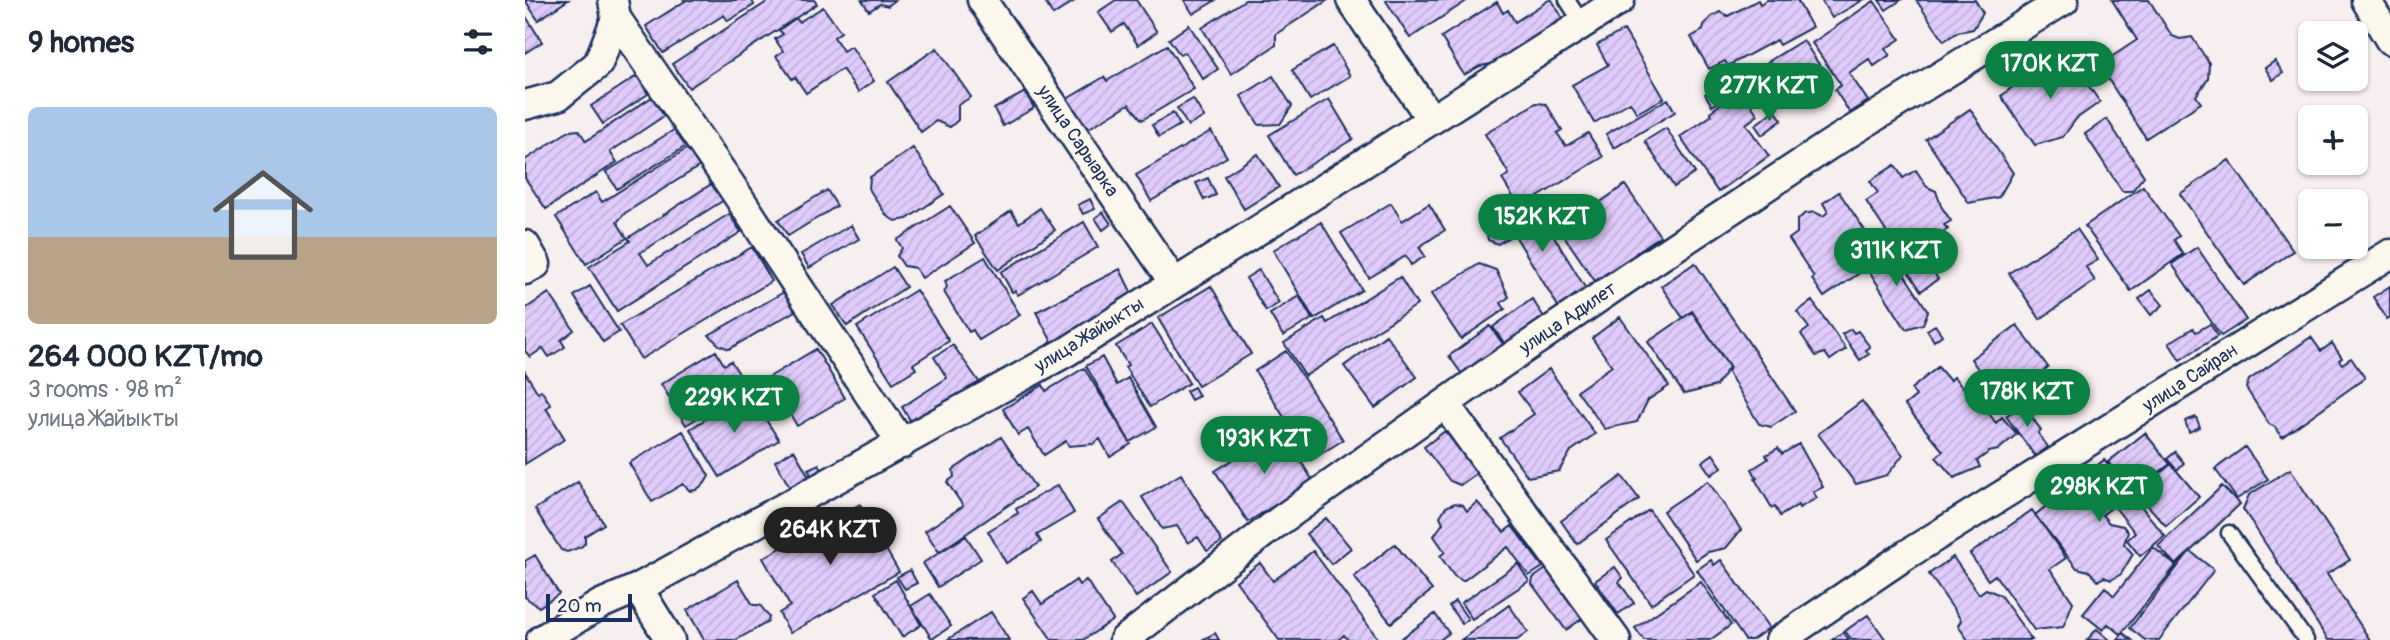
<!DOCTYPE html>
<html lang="en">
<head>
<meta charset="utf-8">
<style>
  body { margin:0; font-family:Pangolin,sans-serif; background:#f2f2f3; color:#1f2937; height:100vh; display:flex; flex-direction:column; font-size:26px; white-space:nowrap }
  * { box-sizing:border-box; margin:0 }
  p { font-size:23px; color:#747a83 }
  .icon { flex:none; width:38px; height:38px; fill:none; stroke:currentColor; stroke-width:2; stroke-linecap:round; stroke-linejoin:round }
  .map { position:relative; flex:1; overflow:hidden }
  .side { display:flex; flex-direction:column; background:#fff; width:525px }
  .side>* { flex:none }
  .controls { position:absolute; left:1773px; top:21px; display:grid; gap:14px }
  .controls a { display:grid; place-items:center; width:70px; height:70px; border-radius:10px; background:#fff; box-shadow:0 2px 5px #0004; font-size:35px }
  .scale { position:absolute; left:21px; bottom:18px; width:86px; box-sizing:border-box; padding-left:7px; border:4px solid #1b2f5e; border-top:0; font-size:19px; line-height:24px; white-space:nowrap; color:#1b2f5e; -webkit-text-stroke:5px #fbf7ec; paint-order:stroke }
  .price { position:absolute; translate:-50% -60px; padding:0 16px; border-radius:24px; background:#0b8043; color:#fff; font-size:23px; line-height:46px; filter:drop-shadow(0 2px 4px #0008) }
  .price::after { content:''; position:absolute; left:50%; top:42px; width:21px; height:16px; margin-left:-10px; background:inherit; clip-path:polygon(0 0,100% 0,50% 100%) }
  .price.on { background:#222; color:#fff }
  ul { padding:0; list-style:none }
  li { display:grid; align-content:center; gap:14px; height:371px; padding:0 28px }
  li+li { border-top:2px solid #e0e1e3 }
  li span { display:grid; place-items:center; height:217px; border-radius:10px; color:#555 }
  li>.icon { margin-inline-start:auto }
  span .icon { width:126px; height:126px; fill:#fffc; stroke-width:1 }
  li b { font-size:30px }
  h2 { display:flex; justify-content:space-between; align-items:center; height:84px; padding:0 28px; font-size:30px }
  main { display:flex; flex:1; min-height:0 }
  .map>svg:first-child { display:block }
  .building { fill:url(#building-hatch); stroke:#1b2f5e; stroke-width:2 }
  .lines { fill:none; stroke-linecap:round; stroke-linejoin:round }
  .service-casing { stroke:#1b2f5e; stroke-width:19 }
  .minor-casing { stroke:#1b2f5e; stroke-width:33 }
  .service { stroke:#fbf7ec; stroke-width:14 }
  .minor { stroke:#fbf7ec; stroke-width:28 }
  .labels { text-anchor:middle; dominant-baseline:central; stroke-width:5; stroke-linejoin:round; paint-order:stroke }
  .street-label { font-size:19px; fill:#1b2f5e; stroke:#fbf7ec }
</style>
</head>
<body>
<main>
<section class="side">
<h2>9 homes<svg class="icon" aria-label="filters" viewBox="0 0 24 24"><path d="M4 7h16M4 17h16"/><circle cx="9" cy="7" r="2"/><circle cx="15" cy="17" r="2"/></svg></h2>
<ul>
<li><span style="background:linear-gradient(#a9c7e8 60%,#b9a48a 0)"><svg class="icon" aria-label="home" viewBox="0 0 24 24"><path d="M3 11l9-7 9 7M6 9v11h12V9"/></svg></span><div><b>264 000 KZT/mo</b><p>3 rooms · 98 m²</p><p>улица Жайыкты</p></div></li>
</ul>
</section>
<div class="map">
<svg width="1865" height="640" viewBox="0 0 1865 640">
  <defs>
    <pattern id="building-hatch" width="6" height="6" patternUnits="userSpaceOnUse" patternTransform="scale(1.75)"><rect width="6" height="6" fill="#e1cbfc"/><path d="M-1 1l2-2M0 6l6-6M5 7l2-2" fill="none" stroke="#c0afda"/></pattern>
  </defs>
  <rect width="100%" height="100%" fill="#f6eeef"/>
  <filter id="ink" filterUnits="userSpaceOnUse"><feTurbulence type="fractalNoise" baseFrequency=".0143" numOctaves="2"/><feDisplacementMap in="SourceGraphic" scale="14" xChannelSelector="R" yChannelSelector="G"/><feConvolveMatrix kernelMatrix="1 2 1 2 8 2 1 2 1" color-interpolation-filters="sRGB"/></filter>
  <g filter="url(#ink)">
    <path class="building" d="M0,0H43L13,20Z
      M159,0H227L229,5L203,21L199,15L138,53L121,26L160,1Z
      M245,0H289L292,4L164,88L147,64Z
      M337,0H370L363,6L355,4L344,11Z
      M519,0H551L528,15Z
      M591,0H611L632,32L613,45L599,24L587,32L573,12Z
      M659,0H691L668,14Z
      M720,0H803L751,34V45L706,74L677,28Z
      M863,0H943L885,38L861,1Z
      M1024,0H1027L1041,24L983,60L978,56L972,63L955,66L939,75L916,37L972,2L978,13L983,10L990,22Z
      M1233,0L1235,4L1242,0H1272L1287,27L1254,45L1251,40L1203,66L1200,61L1184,69L1166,37L1178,30L1179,25L1186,17L1195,12L1203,16Z
      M1296,0H1338L1307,18Z
      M1354,0H1376L1361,10Z
      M1391,0H1450L1458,13L1448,29L1433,32L1419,41Z
      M1587,0H1624L1647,36L1655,39L1667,37L1684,63L1683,79L1671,96L1676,103L1621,138L1574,65L1612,40Z
      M1349,1L1375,39L1360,49L1365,55L1349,66L1344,59L1324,73L1343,101L1325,113L1310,90L1316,85L1287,43Z
      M298,7L316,32L309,37L318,51L326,46L349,81L333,92L317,69L281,93L270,77L267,79L251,56L258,51L250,39L258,34L254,30L271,18L274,22Z
      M0,15L17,42L0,53Z
      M664,25L693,69L678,79L660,52L655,55L644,39Z
      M1099,30L1139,98L1112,113L1105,102L1069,123L1047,85L1083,65L1072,45Z
      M1278,40L1295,66L1285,80L1261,95L1241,63Z
      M642,45L669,89L617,120L604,104L561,130L542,99L579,77L582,81Z
      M808,46L825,76L785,100L767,70Z
      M412,48L446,97L433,105V120L425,127L411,121L396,132L363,82Z
      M1543,57L1575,102L1551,119L1538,137L1510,145L1476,96L1508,71L1521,72Z
      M1750,61L1758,73L1748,80L1740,68Z
      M112,76L123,94L78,124L66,106Z
      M748,76L767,106L755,124L734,125L716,96Z
      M1198,84L1205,95L1187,106L1180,94Z
      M500,92L509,108L478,126L469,109Z
      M1218,93L1233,115L1221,124L1244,156L1193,192L1155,137L1187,115L1185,112L1205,97L1207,100Z
      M127,97L139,116L85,152L92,162L21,209L0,178V160L44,131L54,130L61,141Z
      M668,99L679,117L663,126L652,108Z
      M804,99L828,139L768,175L744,135Z
      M1143,99L1150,112L1089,148L1081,134Z
      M1011,103L1021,104L1037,130L1032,133L1041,146L1063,133L1078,157L995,208L977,179L984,174L960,134Z
      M1445,109L1488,173L1474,197L1444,203L1401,139Z
      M1250,110L1257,120L1237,135L1230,125Z
      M648,113L655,125L634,137L627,125Z
      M1582,119L1619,176L1607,191H1597L1560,134Z
      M152,128L163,145L92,189L81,172Z
      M1141,128L1170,173L1149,187L1120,141Z
      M686,131L702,157L626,201L611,175Z
      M163,148L175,166L100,213L92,222L102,238L61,264L31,217L71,192L77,202Z
      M388,148L419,194L382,219L370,221L362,216L344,189L345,177Z
      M733,154L754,187L719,209L699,176Z
      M1704,160L1768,251L1719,285L1655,194Z
      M1370,165L1378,178L1391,170L1402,187L1411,191L1416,206L1426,221L1419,225L1423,229L1393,249L1413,279L1396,291L1365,243L1368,242L1341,201L1353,193L1345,181Z
      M683,178L691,195L679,200L671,183Z
      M188,183L199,200L115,253L123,265L204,214L216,232L92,311L64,267L105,241L103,238Z
      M1100,185L1135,236L1111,253L1106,261L1094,265L1070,281L1035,230Z
      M1618,186L1654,236L1649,240L1658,254L1606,291L1560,226Z
      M302,190L312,206L263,236L253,220Z
      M1314,192L1347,241L1333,250L1336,254L1331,258L1339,270L1299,297L1287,279L1289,277L1264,239L1272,233V221L1279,214L1289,212L1298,216L1303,212L1298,203Z
      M565,199L570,209L558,214L553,205Z
      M866,203L877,221L904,204L920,230L894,247L900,256L886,265L881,256L844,278L816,233Z
      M425,206L450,243L397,278L390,268L379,266L372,256L377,248L372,240Z
      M1011,207L1061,289L1058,297L1036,311L989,234L973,244L963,240L961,228L1002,208Z
      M515,208L530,230L473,270L450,236L486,211L494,223Z
      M578,212L586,224L578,230L570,218Z
      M559,222L573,247L493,295L490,291L487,292L476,272Z
      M796,222L837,290L789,319L748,250Z
      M326,225L334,239L284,268L276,254Z
      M1552,229L1573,260L1561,267L1570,281L1515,319L1484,273Z
      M1360,245L1403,311L1398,324L1381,329L1337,260Z
      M227,247L247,281L116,359L95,325Z
      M1672,247L1721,320L1696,336L1647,264Z
      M460,257L495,315L454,340L448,330L444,332L419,292L422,287L420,281Z
      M1170,263L1270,411L1246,427L1234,424L1203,372L1205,367L1167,311L1158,318L1136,286Z
      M954,264L971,270L984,297L976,303L980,309L936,339L906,294Z
      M368,267L381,287L322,326L308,305Z
      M595,269L611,302L528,344L511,312Z
      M734,270L754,303L741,311L721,278Z
      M875,277L892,305L780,376L759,343L799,318L802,323Z
      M65,286L94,332L78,342L49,296Z
      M686,286L726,354L673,386L633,318Z
      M1865,286V317L1862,319L1848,297Z
      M391,290L424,341L388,364L391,369L368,383L332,327Z
      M1626,290L1638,305L1626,315L1614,299Z
      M259,292L270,311L204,349L194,345L184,335Z
      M24,293L49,330L36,340L40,347L24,357L18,348L5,357L0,351V309Z
      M774,296L787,319L758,336L745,314Z
      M1007,299L1021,320L982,347L968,327Z
      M1287,301L1321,349L1305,360L1300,353L1291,356L1276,334L1284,328L1272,312Z
      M1167,312L1204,367L1191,386L1159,394L1123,342Z
      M1095,317L1144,386L1123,400L1112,422L1080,429L1052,391L1087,366L1067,338Z
      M627,324L664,383L625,407L600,367L603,365L591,346Z
      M1685,324L1693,336L1655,360L1644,343L1668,328L1671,332Z
      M1410,325L1417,335L1409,341L1402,330Z
      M1492,325L1523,367L1518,371L1522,377L1497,395L1490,392L1481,393L1474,399L1446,359Z
      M965,326L980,347L939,377L924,356Z
      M1326,329L1329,333L1333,331L1345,347L1341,350L1344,354L1335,360L1317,334Z
      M861,335L892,377L850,408L819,366Z
      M1786,337L1796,351L1807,343L1817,358L1814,360L1817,364L1826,358L1840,378L1757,437L1750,427L1744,424L1721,388L1724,380Z
      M428,345L457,386L390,428L377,407L422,378L409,357Z
      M291,349L320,398L272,426L254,395L241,402L231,385Z
      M191,351L199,365L206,361L216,377L213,380L217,391L161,425L136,384Z
      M761,351L818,440L786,460L730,371Z
      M577,357L592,385L603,378L631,427L605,442L561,366Z
      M1413,367L1425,381L1429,377L1437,387L1443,382L1465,409L1462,411L1471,423L1477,417L1492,434L1473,450L1464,452L1452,461L1455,467L1429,478L1411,457L1418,451L1380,405L1391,396L1386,389Z
      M559,368L606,444L585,457L575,439L568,444L544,446L541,441L519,455L503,429L493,435L478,409L518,385L521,391Z
      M1024,369L1070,434L1046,451L1034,471L1003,477L975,438L1009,414L993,392Z
      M0,372L13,393L16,390L26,405L21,408L40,439L0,464Z
      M669,387L674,396L666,400L661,391Z
      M223,392L254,440L195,477L165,429Z
      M1337,401L1378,455L1362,475L1331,484L1293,434Z
      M1497,404L1516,430L1513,433L1523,447L1510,456L1481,416Z
      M1671,417L1675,427L1664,432L1660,421Z
      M756,429L788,481L723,522L690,471Z
      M158,431L184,476L180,483L171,490L165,491L158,484L127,502L104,463Z
      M920,431L952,473L935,485L925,481L899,447Z
      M1620,433L1645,464L1607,493L1583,462Z
      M476,437L510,487L414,552L400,531L438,506L422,482L429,477L428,470Z
      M1274,444L1298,487L1288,492L1292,498L1274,508L1273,505L1255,516L1250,507L1247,508L1230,479L1232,478L1227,469L1243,459L1241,455L1253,448L1257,454Z
      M1720,447L1743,479L1712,499L1690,469Z
      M269,450L287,482L268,493L250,461Z
      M1650,452L1659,463L1652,470L1642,459Z
      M1188,454L1197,467L1186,475L1177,462Z
      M1579,460L1640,536L1615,556L1602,540L1610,533L1589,506L1577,515L1584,523L1598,526L1603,532L1599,544L1608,554L1596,574L1586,580L1579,577L1573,581L1564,571L1552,568L1510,515Z
      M294,464L298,472L287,477L283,469Z
      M1646,464L1674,497L1641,526L1612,493Z
      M1765,469L1825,560L1802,574L1845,640H1803L1718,509L1724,495Z
      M656,474L697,542L682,551L673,537L663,543L652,526L637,529L617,497Z
      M1097,476L1114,499L1052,544L1036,521Z
      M1183,481L1216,530L1201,548L1183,552L1171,560L1138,511Z
      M53,482L79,524L60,536V543L56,547L42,552L36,550L10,509Z
      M533,485L549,513L512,535L516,542L481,563L463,531L493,513L491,509Z
      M1697,486L1715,504L1651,565L1633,546Z
      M598,502L647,572L611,597L587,562L597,554L573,519Z
      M952,502L979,532L987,526L1018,567L1004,576L983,547L938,581L929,576L915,556L920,552L909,536L918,523L915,516L921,507L930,503L938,505L942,511Z
      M335,504L374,572L265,633L254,613L265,606L238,558Z
      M1124,510L1169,574L1126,604L1081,540Z
      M1507,510L1541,558L1525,569L1548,602L1538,627L1509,630L1470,575L1463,580L1445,554Z
      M801,518L826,548L806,564L781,534Z
      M441,536L456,559L413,587L398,563Z
      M870,544L907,590L866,623L829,577Z
      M1628,547L1651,566L1596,634L1583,624L1578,630L1558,614L1580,587L1589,596Z
      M788,551L854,640H823L819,635L813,640H754L711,581L735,563L748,581Z
      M1665,551L1689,570L1634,640H1620L1605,628Z
      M10,555L34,594L14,607L0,597V561Z
      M1428,557L1454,594L1461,589L1475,595L1507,640H1443L1433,626L1436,620L1404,574Z
      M1186,560L1189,565L1196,560L1244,628L1227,640H1220L1172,570Z
      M993,564L1004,581L947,619L936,603Z
      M1090,567L1098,578L1094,582L1109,603L1093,614L1070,581Z
      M1021,569L1058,618L1041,630L1007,584L1008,578Z
      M385,570L392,583L380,589L372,577Z
      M213,580L228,605H235L244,617L243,622L211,640H179L162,610Z
      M371,580L396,625L377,637L350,593Z
      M551,580L554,585L561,580L588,620L558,640H527L498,598L508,591L517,604Z
      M1176,582L1206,625L1185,640H1119L1110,628Z
      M405,594L426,626L407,639L386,606Z
      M930,601L943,619L937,624L924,606Z
      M984,605L1003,632L992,640H936Z
      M466,612L484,640H422Z
      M910,614L924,633L915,640H874Z
      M1343,615L1361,640H1327L1320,631Z
      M1572,629L1585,640H1562Z
      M1318,632L1324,640H1307Z
      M690,633L694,640H677Z
      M1598,633L1607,640H1593Z"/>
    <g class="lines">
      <defs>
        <path id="service" d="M1042,0L1057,23
          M1704,533L1781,640"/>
        <path id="minor" d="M88,0L91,18L205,184L377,444
          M457,0L649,283
          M826,0L906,119
          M1841,0L1865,40
          M0,105L33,96L73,64L91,18
          M0,245L11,264L0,270
          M920,404L1091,640
          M113,588L145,640
          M16,640L76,604L113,588L543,351L1095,0
          M599,640L753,522L966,371L1107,275L1304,145L1539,0
          M1255,640L1381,555L1865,254"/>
      </defs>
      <use href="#service" class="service-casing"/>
      <use href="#minor" class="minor-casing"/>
      <use href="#service" class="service"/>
      <use href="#minor" class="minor"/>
    </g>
  </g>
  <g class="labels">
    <g class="street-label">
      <text transform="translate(553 141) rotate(56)">улица Сарыарка</text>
      <text transform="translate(1043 318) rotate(-34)">улица Адилет</text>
      <text transform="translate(564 335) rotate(-32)">улица Жайыкты</text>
      <text transform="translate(1665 378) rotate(-33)">улица Сайран</text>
    </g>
  </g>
</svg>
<div class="controls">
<a><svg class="icon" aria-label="layers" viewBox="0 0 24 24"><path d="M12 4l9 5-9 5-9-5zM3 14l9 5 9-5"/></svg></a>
<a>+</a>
<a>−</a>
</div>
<div class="scale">20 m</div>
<b class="price" style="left:1525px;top:101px">170K KZT</b>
<b class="price" style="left:1244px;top:123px">277K KZT</b>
<b class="price" style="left:1017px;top:254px">152K KZT</b>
<b class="price" style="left:1371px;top:288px">311K KZT</b>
<b class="price" style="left:1502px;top:429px">178K KZT</b>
<b class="price" style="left:209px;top:435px">229K KZT</b>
<b class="price" style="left:739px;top:476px">193K KZT</b>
<b class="price" style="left:1574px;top:524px">298K KZT</b>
<b class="price on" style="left:305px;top:567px">264K KZT</b>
</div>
</main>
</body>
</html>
